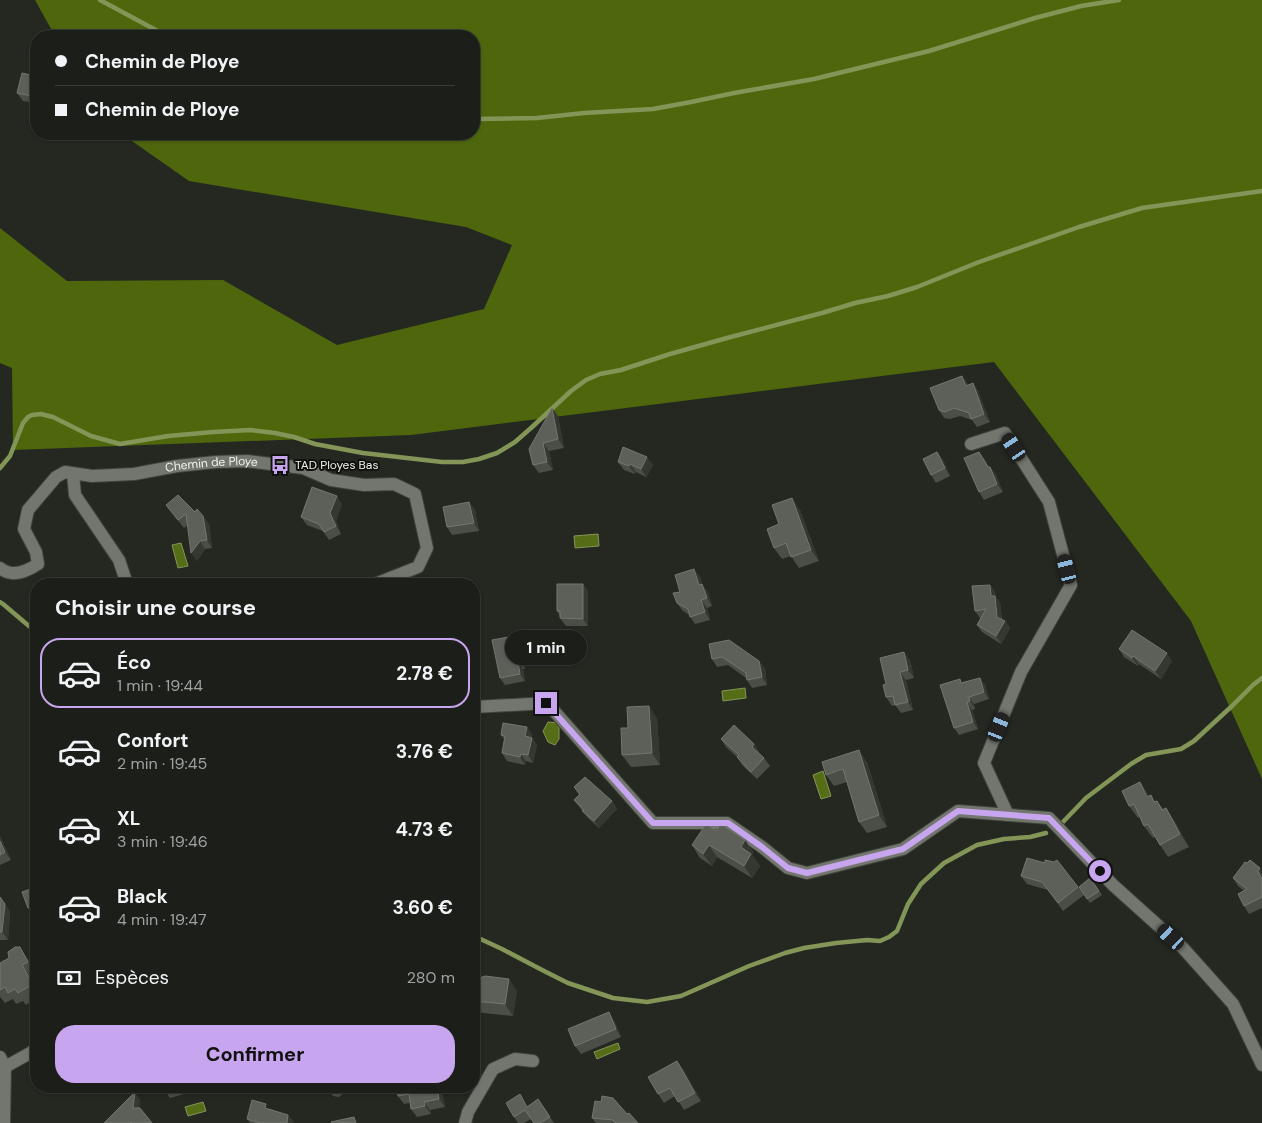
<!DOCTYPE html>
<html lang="fr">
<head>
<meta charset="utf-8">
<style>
  :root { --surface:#1c1e19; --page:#252722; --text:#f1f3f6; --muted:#a0a2a2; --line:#3a3c38; --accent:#c7a6ef }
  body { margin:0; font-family:"DM Sans",sans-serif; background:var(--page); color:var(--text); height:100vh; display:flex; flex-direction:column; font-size:19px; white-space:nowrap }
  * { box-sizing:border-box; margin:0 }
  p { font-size:16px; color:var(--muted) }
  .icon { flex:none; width:28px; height:28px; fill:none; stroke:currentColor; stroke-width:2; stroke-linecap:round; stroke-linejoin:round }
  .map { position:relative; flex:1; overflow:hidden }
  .details { position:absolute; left:30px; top:578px; width:450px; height:515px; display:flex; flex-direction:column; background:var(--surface); border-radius:20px; box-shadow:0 1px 4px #0004,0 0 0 1px var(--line) }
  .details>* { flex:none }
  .hud { position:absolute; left:30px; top:30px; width:450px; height:110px; border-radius:20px; box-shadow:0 1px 4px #0004,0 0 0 1px var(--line); display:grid; align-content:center; height:110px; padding:0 25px; background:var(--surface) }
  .end { position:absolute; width:22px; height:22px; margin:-11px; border:6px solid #c7a6ef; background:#111; box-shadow:0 0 0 2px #111 }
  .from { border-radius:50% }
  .bubble { position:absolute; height:35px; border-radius:18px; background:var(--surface); box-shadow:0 1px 4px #0004,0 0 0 1px var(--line); font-size:16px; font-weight:700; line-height:35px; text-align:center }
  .car { position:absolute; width:15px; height:30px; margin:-15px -8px; border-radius:6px; box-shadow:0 0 4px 1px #0007; background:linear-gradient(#222 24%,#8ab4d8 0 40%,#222 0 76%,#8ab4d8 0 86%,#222 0) }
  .hud b { display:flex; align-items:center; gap:18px; height:48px; font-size:19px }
  .hud b+b { border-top:1px solid var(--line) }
  .hud i { width:12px; height:12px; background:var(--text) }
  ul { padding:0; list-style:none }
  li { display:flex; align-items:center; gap:15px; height:70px; margin:0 10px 8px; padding:0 15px; border:2px solid transparent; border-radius:20px }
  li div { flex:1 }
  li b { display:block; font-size:19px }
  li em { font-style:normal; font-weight:700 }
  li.current { border-color:var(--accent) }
  li>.icon { width:45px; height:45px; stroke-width:1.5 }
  h2 { padding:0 25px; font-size:22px; line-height:60px }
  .pay { display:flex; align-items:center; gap:12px; height:55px; padding:0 25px; font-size:19px }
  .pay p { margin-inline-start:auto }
  .cta { display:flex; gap:10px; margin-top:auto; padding:10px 25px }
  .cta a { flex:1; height:58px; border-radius:20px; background:var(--accent); color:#111; font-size:20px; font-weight:700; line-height:58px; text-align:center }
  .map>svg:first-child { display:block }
  .forest { fill:#4e670d }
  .water { fill:#556d17; stroke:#839557 }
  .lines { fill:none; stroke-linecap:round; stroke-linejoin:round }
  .stream { stroke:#839557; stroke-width:4.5 }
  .minor-casing { stroke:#40423c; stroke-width:14 }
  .minor { stroke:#73766e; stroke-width:12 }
  .wall { fill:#4b4e46 }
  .shaded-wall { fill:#353830 }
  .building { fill:#5d6058; stroke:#74766f }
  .route { stroke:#c7a6ef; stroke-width:6 }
  .labels { text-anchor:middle; stroke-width:4; stroke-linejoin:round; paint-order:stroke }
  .poi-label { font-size:12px; fill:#eff1ec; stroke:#0f100d; text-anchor:start }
  .street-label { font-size:12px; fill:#eff1ec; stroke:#0f100d }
</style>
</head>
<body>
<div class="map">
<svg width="1262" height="1123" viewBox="0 0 1262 1123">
  <rect width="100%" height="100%" fill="#252821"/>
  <path class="forest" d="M35,0h1227v779l-71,-158 -197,-259 -583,73 -398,15 -1,-82 -12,-5v-135l67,53 156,-1 114,65 147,-36 28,-64 -46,-18 -277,-46 -67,-47h352v-98h-419z"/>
  <path class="water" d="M598,534l1,12 -24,2 -1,-12z
    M181,543l7,23 -10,2 -6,-23z
    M745,688l1,10 -23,3 -1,-10z
    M548,722l11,1v16l-4,6 -7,-3 -5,-11z
    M823,771l8,25 -10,3 -8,-24z
    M618,1043l2,6 -23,10 -3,-7z
    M203,1102l3,9 -18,5 -3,-9z"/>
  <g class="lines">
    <path class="stream" d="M100,0l67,36
      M474,119l63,-1 47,-5 69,-4 38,-7 43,-9 80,-14 115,-28 106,-33 46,-12 38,-6
      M0,468l10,-12 13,-33 5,-6 4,-2 9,-1 12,3 38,19 29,8 48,-8 45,-4 37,-2 25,3 19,4 21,7 48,9 79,9h21l16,-3 18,-6 18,-11 16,-14 40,-37 15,-11 14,-6 21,-4 49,-16 57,-16 95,-25 33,-10 33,-7 29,-9 62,-25 100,-35 63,-19 120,-17
      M0,602l3,2 33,28
      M1062,823l24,-25 45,-34 15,-9 35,-6 13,-8 38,-35 21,-21 9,-7
      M474,936l28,13 44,23 22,11 45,15 34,4 34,-6 68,-30 36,-13 19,-5 32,-5 31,-3 13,1 9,-4 8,-6 11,-27 13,-20 23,-21 33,-18 27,-6 26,-2 16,-4"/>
    <g class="minor-casing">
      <g id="minor">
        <path d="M971,444l34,-11 44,69 22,83 -50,87 -37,91 24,52"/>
        <path d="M73,474l2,21 44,65 8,24"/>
        <path id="s1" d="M0,568c12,10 26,4 38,-4l-2,-12 -12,-23 4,-19 28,-33 9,-5 27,4 42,-2 43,-8 38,-4 32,-1 56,7 28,12 33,5 30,-1 21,10 12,54 -9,19 -43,17"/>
        <path d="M474,707l73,-4 106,120h74l35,24 26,21 19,5 96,-24 55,-38 91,7 64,67 70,63 50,56 29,61"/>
        <path d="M0,1057l5,10 -1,56"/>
        <path d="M5,1067l27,-15 4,-5"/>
        <path d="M465,1123l3,-11 25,-43 22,-10 18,2"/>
      </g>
    </g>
    <use href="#minor" class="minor"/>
  </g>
  <path class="wall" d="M36,76v27l-13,-2 -6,-8z
    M973,383l5,8 12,31 -13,5 -5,-7 -12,-4 -10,3 -6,-1 -5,-8 29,-26v1z
    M558,416l6,32 -15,3 4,19 -14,3 -6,-8 -4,-16z
    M937,452l6,8 7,16 -14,7 -5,-8z
    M979,452l10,15h1l6,8 7,17 -19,8 -5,-8z
    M618,462l35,3 -7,12 -10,-5 -1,2 -11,-4z
    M469,502l6,8 4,21 -27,4 -5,-8z
    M342,504l-6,17 5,13 -12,6 -6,-9 -16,-6 -6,-8z
    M166,505l29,7 8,4 6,8 3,24 -7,1 -8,12 -9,-36 -4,3 -12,-15z
    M800,510l19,51 -20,7 -8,-12 -9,3 -8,-11 5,-24z
    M700,577l2,8 6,7 4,14 -5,2 3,12 -15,4 -6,-9 -7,-5 -5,-7 3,-11z
    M583,584l5,8v34h-22l-6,-8v-2l-3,-5z
    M990,585l5,7 1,5 4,6 2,16 3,2 5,7 -9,16 -19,-12 -5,-7 4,-7h-1l-5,-7z
    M520,643l5,26h-2l2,12 -20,4 -5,-7z
    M709,644l50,17 6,8 2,16 -15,3 -5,-8 -1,-2 -18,-13 -11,2 -5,-8z
    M1119,649l53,12 -11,18 -22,-15 -1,2 -14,-9z
    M910,660l4,18 -8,2 7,30 -12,3 -6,-8 -3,1 -6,-9v-13z
    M980,678l5,7 4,14 -15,5 1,5 -3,1 6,19 -19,6 -5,-7 8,-45z
    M657,718l3,47 -29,2 -9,-12 6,-27z
    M527,727l5,8v3l5,7 -4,18 -7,-2 -1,4 -18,-4 -5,-8 2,-14 -3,-4z
    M721,739l33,5 5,8 -1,1 6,5 6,8 -13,13 -15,-14 -5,-8 -11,-10z
    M867,762l20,65 -20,6 -8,-11 -12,-40 -13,4 -8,-11z
    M474,769l6,9 -6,6z
    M574,787l38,14 5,8 -18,19 -11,-10 -14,-18 5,-5z
    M1151,795l4,7 2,-1 6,8 11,11 15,27 -21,10 -8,-12 -5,-8 -2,1 -9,-12 -4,-9 -2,1 -9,-12z
    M716,831l29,9 8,12 -1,3 8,11 -8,12 -35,-21 -5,9 -12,-8 -8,-13z
    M0,836l11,24 -11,5z
    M1247,863l15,8v37l-13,6 -5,-8v-15l-6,-5 -5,-8z
    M1021,876l57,11 6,8 -21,16 -15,-21 -21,-6z
    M1090,878l12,17 -12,8 -11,-16z
    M36,887v28l-3,1 -5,-8z
    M0,897l10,15 -2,28h-8z
    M28,959l8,14 -6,3 6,12v10l-10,7 -3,-4 -7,3 -3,-5 -8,4 -5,-6v-34z
    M474,980l43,11 -4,25 -39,-4z
    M614,1020l7,17 -40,17 -6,-8z
    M683,1069l18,32 -17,9 -9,-14 -11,7 -6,-9z
    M162,1086h35l1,4 -28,8z
    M326,1086h27l-14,11 -6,-1z
    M396,1086l46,6 3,15 -15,3 1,4 -14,3 -6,-8 -1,-6 -6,1 -6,-8z
    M538,1099l16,24h-20l-3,-4 -7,4h-6l-4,-6z
    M601,1102l26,12 11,9h-42l-4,-5z
    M269,1109l19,6 6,8h-44l-3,-4z"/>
  <path class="shaded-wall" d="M962,376l6,8 4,10 -6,-8z
    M973,383l5,8 12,31 -6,-8z
    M552,408l6,8 6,32 -6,-9z
    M543,443l6,8 4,19 -6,-8z
    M937,452l6,8 7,16 -5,-8z
    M979,452l6,7 8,16 -5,-8z
    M647,457l6,8 -7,12 -5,-8z
    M630,464l6,8 -1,2 -6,-8z
    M990,467l6,8 7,17 -6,-8z
    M337,496l5,8 -6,17 5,13 -5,-8 -6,-13z
    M792,498l8,12 19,51 -8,-11z
    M469,502l6,8 4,21 -5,-8z
    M203,516l6,8 3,24 -5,-8z
    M200,541l5,8 -8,12 -6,-8z
    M694,569l6,8 5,16 -6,-8z
    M583,584l5,8v34l-5,-7z
    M702,584l6,8 4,14 -5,-8z
    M990,585l5,7 1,5 4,6 2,21 -5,-7 -6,-21z
    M701,600l6,8 3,12 -5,-8z
    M1005,621l5,7 -9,16 -5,-8z
    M514,636l6,7 5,26 -6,-8z
    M904,652l6,8 4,18 -6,-8z
    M1167,653l5,8 -11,18 -6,-8z
    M1133,656l6,8 -1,2 -6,-8z
    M759,661l6,8 2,16 -5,-8z
    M518,662l5,7 2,12 -5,-7z
    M900,672l6,8 7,30 -5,-8z
    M980,678l5,7 4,14 -5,-7z
    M969,697l5,7 1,5 -5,-8z
    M967,702l5,8 6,19 -5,-7z
    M649,706l8,12 3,47 -8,-12z
    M527,727l5,8 -1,6 1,-3 5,7 -4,18 -5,-8 -3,-19z
    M754,744l5,8 -2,2 -5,-7z
    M859,750l8,12 20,65 -8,-12z
    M521,754l5,7 -1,4 -5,-8z
    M1140,782l8,12 8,15 -9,-12z
    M612,801l5,8 -18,19 -5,-7z
    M1166,808l8,12 15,27 -9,-13z
    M0,836l11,24 -6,-8 -5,-11z
    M745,840l8,12 -1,3 8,11 -8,12 -8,-12 -3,-19z
    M709,845l8,12 -5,9 -9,-12z
    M1260,868l2,3v8l-4,-8z
    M5,904l5,8 -2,28 -6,-8z
    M20,947l8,12 8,14 -8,-11z
    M22,965l8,11 6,12v1z
    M509,979l8,12 -4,25 -8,-12z
    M609,1012l5,8 7,17 -5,-8z
    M677,1061l6,8 18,32 -6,-8z
    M434,1086h4l4,6 3,15 -6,-8z
    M135,1092l5,8 -1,15 -6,-7z
    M424,1102l6,8 1,4 -6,-8z
    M288,1115l6,7v1h-7z"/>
  <path class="building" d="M22,73l14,3v21l-19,-4z
    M962,376l4,10 7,-3 11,31 -13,5 -2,-6 -15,-5 -9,4 -6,-2 -9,-22z
    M552,408l6,31 -15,4 4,19 -14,3 -4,-16z
    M623,447l24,10 -6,12 -11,-5 -1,2 -11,-4z
    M937,452l8,16 -14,7 -8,-16z
    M979,452l9,15h2l7,17 -18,8 -15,-34z
    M312,487l25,9 -7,17 6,13 -12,6 -5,-8 -18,-7z
    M178,495l17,17 2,-3 6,7 4,24 -7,1 -9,12 -5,-39 -8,6 -12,-15z
    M792,498l19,52 -20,7 -5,-14 -12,5 -7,-19 12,-5 -7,-19z
    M469,502l5,21 -27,4 -4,-20z
    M694,569l5,16 3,-1 5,14 -6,2 4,12 -15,5 -2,-8 -11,-6 -4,-10 7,-1 -5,-17z
    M557,584h26v35l-23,-1v-7h-3z
    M990,585l1,11h4l2,21 8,4 -9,15 -19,-11 9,-16 -11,2 -3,-25z
    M1132,630l35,23 -12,18 -22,-15 -1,2 -13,-9z
    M514,636l5,25 -1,1 2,12 -20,4 -8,-38z
    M729,640l30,21 3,16 -15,3 -1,-7 -24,-16 -10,2 -3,-15z
    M904,652l4,18 -8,2 8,30 -13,3 -2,-9 -7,1 -3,-12 3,-1 -6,-26z
    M980,678l4,14 -15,5 1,4 -3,1 6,20 -19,6 -14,-43 20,-6 1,4z
    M649,706l3,47 -30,2 -1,-27h7l-1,-21z
    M503,723l24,4 -2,9 7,2 -4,17 -7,-1 -1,3 -18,-4 3,-17 -4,-1z
    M734,725l20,19 -2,3 12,11 -13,14 -14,-15 2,-2 -18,-16z
    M859,750l20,65 -20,7 -16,-53 -17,6 -4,-13z
    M585,777l27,24 -18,20 -12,-10 2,-1 -10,-10 6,-6 -6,-7z
    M1140,782l7,15 4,-2 3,7 3,-1 5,9 4,-2 14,26 -20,11 -12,-21 -4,2 -10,-22 -5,2 -7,-15z
    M706,824l10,7 5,-7 24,16 -4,7 10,7 -7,12 -35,-21 -6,9 -11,-9z
    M0,841l5,11 -5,3z
    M1027,858l18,5v-3l9,2 3,-2 21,27 -20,16 -16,-21 -21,-6z
    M1250,860l10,8 -2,3 4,8v18l-18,9 -6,-12 9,-5 -14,-11 12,-16 2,1z
    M1090,878l9,13 -12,8 -8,-12z
    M36,887v19l-8,2 -6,-16z
    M0,897l5,7 -3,28h-2z
    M15,947h5l8,15 -6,3 11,19 -15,9 -3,-4 -7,4 -3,-6 -5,3v-27l9,-5 -1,-6z
    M485,976l24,3 -4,25 -31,-3v-21z
    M609,1012l7,17 -41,17 -7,-17z
    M677,1061l18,32 -17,9 -8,-14 -12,6 -10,-17z
    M396,1086h41l2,13 -15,3 1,4 -14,3 -2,-15 -11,2z
    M135,1092l-2,16h7l12,15h-20l-1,-1 -1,1h-26z
    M520,1094l7,13 11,-8 12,18 -10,6h-6l-9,-13 -11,7 -8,-14z
    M602,1096l11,2 14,16 2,-1 9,10h-22l-3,-3 -21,-2 3,-17 6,1z
    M252,1100l14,4 -1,4 23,7 -1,8h-27l-13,-4z
    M354,1117l2,6 -25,-1z"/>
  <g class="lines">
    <path class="route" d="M546,703l107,120h75l34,24 26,21 19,5 96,-24 55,-38 91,7 51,53"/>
  </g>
  <defs>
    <g id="bus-bare" transform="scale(1.5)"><path d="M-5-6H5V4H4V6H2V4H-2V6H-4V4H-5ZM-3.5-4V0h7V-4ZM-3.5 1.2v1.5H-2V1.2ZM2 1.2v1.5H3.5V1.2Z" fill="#c7a6ef" stroke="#0f100d" stroke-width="2.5" paint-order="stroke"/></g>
  </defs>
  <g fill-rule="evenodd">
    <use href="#bus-bare" x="280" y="465"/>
  </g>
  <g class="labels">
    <g class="poi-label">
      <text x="295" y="469">TAD Ployes Bas</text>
    </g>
    <g class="street-label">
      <text dy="4" stroke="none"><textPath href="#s1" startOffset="300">Chemin de Ploye</textPath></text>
    </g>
  </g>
</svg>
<i class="end from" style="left:1100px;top:871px"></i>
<i class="end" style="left:546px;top:703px"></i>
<div class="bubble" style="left:505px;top:630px;width:82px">1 min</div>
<i class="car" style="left:1014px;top:447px;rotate:327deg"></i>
<i class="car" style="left:1067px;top:569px;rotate:346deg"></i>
<i class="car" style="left:999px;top:727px;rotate:22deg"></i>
<i class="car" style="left:1171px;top:937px;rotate:312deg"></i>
<div class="hud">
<b><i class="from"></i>Chemin de Ploye</b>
<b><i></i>Chemin de Ploye</b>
</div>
<section class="details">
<h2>Choisir une course</h2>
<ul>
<li class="current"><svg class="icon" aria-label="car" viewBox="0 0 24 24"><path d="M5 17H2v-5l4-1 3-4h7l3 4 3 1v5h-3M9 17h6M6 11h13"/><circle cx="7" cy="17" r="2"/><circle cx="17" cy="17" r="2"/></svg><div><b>Éco</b><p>1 min · 19:44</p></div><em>2.78 €</em></li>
<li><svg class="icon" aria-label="car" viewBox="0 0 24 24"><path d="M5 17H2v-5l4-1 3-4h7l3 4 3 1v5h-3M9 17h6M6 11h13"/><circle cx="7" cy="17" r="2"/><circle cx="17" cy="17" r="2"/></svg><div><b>Confort</b><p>2 min · 19:45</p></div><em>3.76 €</em></li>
<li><svg class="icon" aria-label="car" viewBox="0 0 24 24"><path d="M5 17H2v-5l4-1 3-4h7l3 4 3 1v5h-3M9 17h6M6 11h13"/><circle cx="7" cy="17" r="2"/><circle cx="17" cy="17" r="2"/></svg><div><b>XL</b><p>3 min · 19:46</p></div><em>4.73 €</em></li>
<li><svg class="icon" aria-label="car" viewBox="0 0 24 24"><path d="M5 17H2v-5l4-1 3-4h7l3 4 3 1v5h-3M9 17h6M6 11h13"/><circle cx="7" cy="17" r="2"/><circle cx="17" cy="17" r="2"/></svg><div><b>Black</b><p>4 min · 19:47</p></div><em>3.60 €</em></li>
</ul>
<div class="pay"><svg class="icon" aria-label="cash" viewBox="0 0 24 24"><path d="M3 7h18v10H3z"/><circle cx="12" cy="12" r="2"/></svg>Espèces<p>280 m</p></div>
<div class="cta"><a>Confirmer</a></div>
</section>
</div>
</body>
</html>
